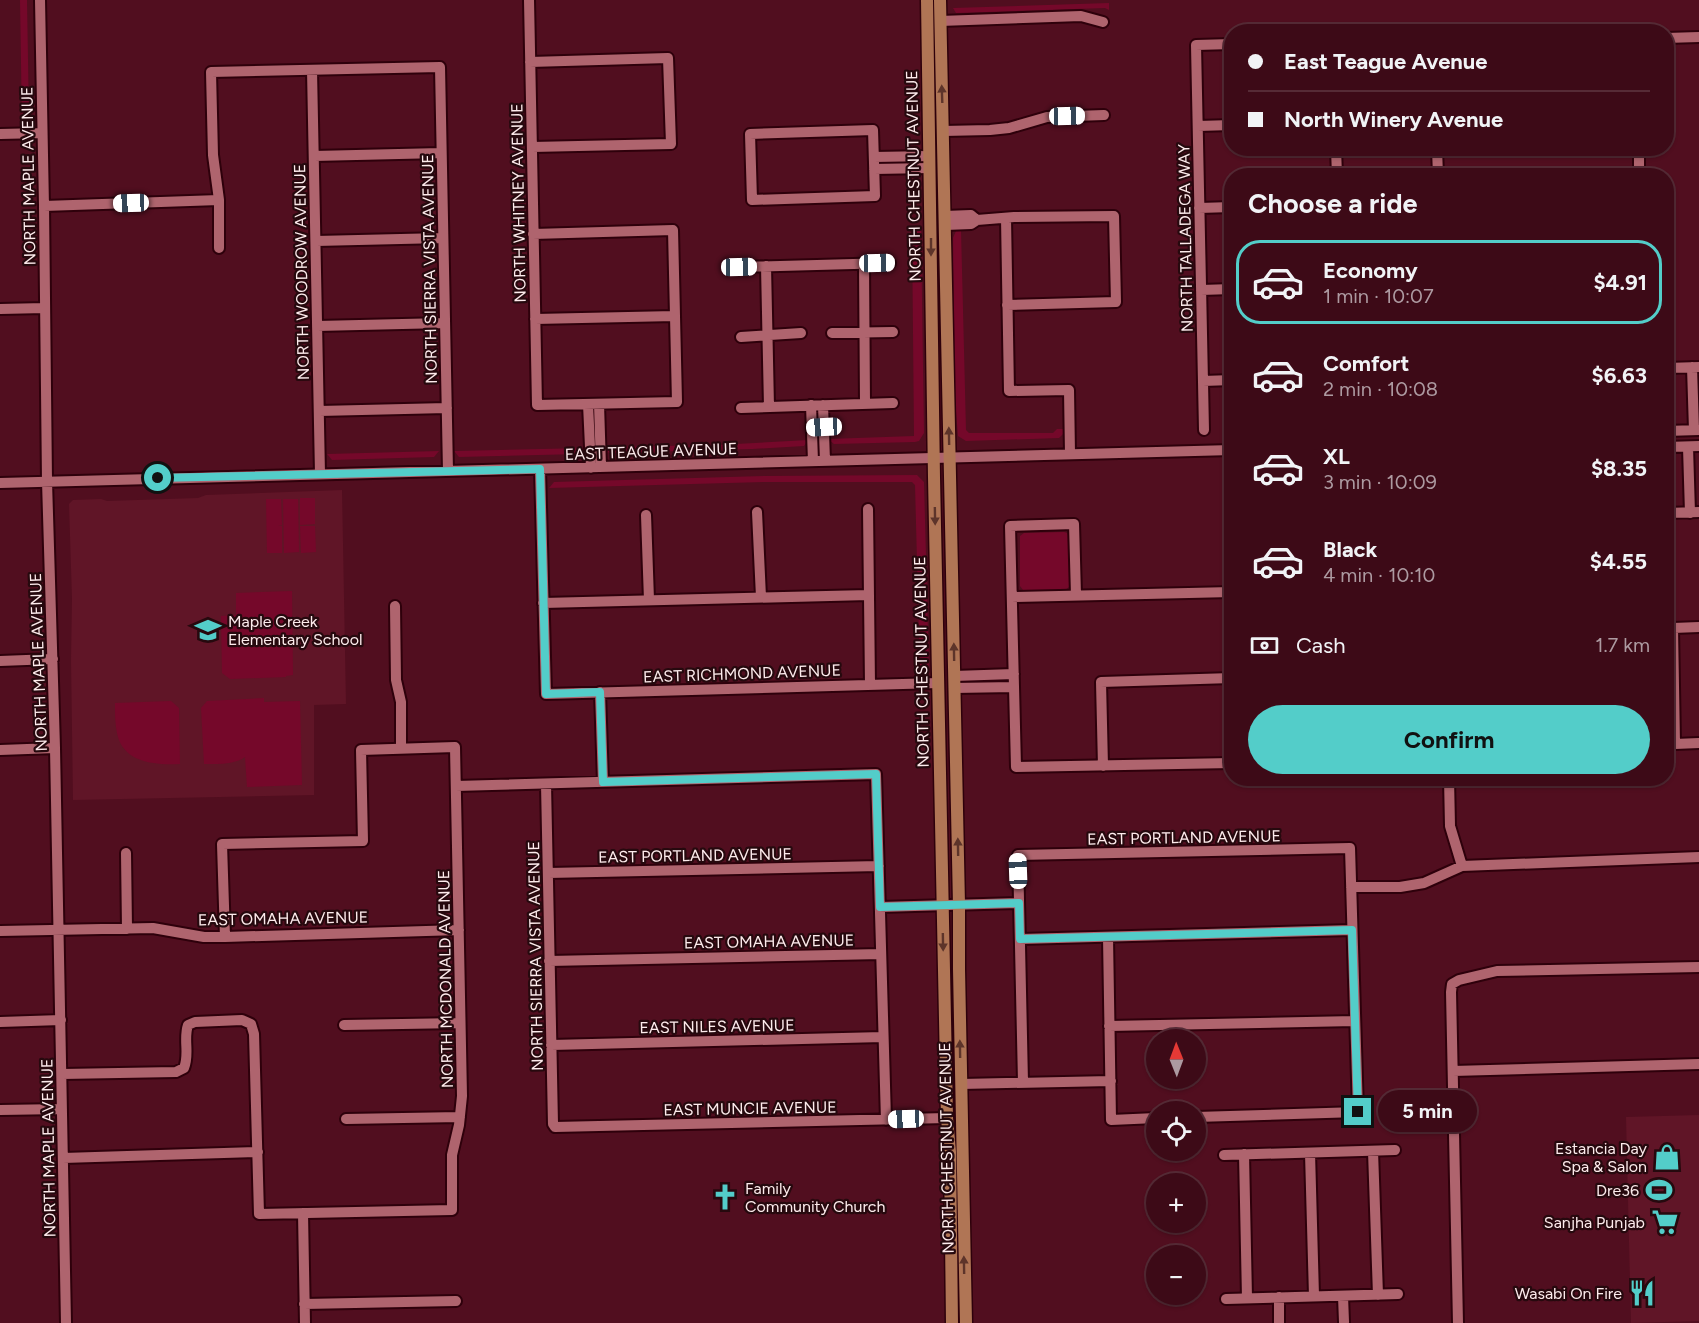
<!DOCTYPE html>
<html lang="en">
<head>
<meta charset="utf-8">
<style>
  :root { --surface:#3d0a17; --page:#441320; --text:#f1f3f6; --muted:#ad9aa1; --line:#562b36; --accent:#53cdc9 }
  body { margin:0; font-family:Figtree,sans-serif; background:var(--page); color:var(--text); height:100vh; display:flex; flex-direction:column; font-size:22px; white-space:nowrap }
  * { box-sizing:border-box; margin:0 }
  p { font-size:20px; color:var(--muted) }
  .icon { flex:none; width:33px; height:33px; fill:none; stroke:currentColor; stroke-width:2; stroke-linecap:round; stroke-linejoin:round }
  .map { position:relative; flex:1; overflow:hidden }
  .details { position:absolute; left:1224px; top:168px; width:450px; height:618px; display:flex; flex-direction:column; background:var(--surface); border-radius:24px; box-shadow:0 2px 4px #0004,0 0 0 2px var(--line) }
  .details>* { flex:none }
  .banner { position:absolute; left:1224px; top:24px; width:450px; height:132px; border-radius:24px; box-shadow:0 2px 4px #0004,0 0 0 2px var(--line); display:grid; align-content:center; height:132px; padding:0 24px; background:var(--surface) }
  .needle { width:39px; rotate:359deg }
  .tools { position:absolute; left:1146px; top:1029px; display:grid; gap:12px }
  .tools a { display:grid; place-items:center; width:60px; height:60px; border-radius:50%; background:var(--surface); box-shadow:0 2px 4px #0004,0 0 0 2px var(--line); font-size:30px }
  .end { position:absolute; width:27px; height:27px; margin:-14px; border:8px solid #53cdc9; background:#111; box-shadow:0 0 0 3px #111 }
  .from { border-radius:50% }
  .bubble { position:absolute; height:42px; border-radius:21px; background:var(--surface); box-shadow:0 2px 4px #0004,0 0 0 2px var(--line); font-size:20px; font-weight:700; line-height:42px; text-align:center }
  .car { position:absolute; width:18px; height:36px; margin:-18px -9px; border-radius:8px; box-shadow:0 0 4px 2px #0007; background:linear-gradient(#fff 24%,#345 0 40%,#fff 0 76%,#345 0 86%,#fff 0) }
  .banner b { display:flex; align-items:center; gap:21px; height:57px; font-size:22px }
  .banner b+b { border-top:2px solid var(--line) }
  .banner i { width:15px; height:15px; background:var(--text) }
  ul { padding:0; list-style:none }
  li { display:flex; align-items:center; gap:18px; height:84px; margin:0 12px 9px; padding:0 12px; border:3px solid transparent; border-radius:24px }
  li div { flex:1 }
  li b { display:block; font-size:22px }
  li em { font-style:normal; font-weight:700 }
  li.selected { border-color:var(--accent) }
  li>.icon { width:54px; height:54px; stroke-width:1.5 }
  h2 { padding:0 24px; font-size:27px; line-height:72px }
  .pay { display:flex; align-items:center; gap:15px; height:66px; padding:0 24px; font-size:22px }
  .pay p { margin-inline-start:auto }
  .button { display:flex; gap:12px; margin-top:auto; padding:12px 24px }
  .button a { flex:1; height:69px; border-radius:36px; background:var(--accent); color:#111; font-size:24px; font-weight:700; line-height:69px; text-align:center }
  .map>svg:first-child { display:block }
  .built { fill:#601527 }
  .green { fill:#75082a }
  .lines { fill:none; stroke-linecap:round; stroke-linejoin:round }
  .minor-casing { stroke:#2e000b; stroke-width:14 }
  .major-casing { stroke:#2e000b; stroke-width:15 }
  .minor { stroke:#af646e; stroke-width:10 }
  .major { stroke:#b07555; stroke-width:12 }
  .oneway { fill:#5d342a }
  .route { stroke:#53cdc9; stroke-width:8 }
  .labels { text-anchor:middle; stroke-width:4.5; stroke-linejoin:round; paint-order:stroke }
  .street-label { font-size:16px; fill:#fdebec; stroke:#26090e }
  .poi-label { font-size:16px; fill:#fdebec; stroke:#26090e; text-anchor:end }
</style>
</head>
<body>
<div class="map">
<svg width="1699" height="1323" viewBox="0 0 1699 1323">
  <rect width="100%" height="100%" fill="#510e1f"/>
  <path class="built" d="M342,490l4,214 -32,1v90l-241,5 -2,-140 1,-61 -3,-95 4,-4 28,-1 6,2 91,-3 8,-3z
    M1699,1115v206l-68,2 -5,-206z"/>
  <path class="green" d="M20,0h7l2,118 -3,7 -4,2z
    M1109,3v7l-4,-2 -149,5 -3,-5z
    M912,229h9l3,204 -5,8 -4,1 -81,2 -6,-5 86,-3z
    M961,229l5,201 3,3h84l4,-4h6v5l-4,4 -93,3 -8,-5 -3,-36 -2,-162 3,-7z
    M808,440l-4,6 -52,3 -143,4 -4,-6 112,-2z
    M586,448l-6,6 -121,3 -5,-6z
    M439,451l-5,6 -102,3 -5,-6z
    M917,475l7,7 5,188 -9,6 -5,-191 -3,-3h-148l-215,6 5,-6 210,-6z
    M300,498h15v26l-15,1z
    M266,499h15l1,26 -4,1h4v27h-15z
    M283,499h15l1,53 -15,1z
    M300,526h15l1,26 -15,1z
    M1064,532l3,1 2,4v50l-4,3h-42l-3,-4v-50l4,-3z
    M292,591l1,84 -7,1v1l-56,2 -8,-6 -1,-57 15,-1v-22z
    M264,698v4l36,-1 2,84 -55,2 -2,-30c-11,8 -28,7 -41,7l-3,-56 6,-7z
    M171,701l8,7 1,56c-22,1 -54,0 -62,-27 -3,-11 -3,-23 -3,-34z"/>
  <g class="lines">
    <g class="minor-casing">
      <path id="minor" d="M40,0l4,206 3,275 8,267 11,575
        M529,0l8,405 140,-3 -4,-172 -140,4
        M940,21l141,-5 22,6
        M1666,38l33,-1
        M530,62l138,-4 3,86 -139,3
        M312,70l8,404
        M1198,126l34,-1
        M873,130l2,66 -123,4 -2,-66z
        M943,131l47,-1 19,-2 38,-11 57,-2
        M0,134l42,-1
        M1336,148l1,28
        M1437,148l1,28
        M1639,148v28
        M314,156l127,-3
        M874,157l56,-1
        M874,169l56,-1
        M44,206l175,-6
        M1199,208l33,-1
        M945,216l26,-1 6,5
        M1006,218l3,173 60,-1 1,64
        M945,225l26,-1 6,-4 37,-3 100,-1 2,86 -109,3
        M316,241l127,-3
        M219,248v-48l-6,-45 -2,-83 229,-5 8,404
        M864,264l1,140
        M766,266l3,141
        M739,267l151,-4
        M1201,290l31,-1
        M0,309l45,-1
        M535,319l140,-3
        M317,326l128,-3
        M832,333l61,-1
        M741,337l60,-4
        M1692,367l2,63
        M1666,368l33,-1
        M1203,381l29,-1
        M588,404l3,64
        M599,404l2,63
        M811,405l2,56
        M823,405l2,56
        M741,408l152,-5
        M319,411l128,-3
        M1204,430l-8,-385 36,-1
        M1666,431l33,-1
        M1666,447l33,-1
        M1688,447l2,66
        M540,469l6,225 392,-11
        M0,483l1232,-33
        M868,509l2,176
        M757,512l4,85
        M1666,513l33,-1
        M646,515l3,85
        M1076,595l-2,-71 -64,2 6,241 216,-4
        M1012,597l220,-5
        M543,603l326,-8
        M395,606l1,74 5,22v47
        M1699,627l-26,1 2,116 24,-1
        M0,661l53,-2
        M954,676l60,-2
        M954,688l60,-1
        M600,692l3,90
        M0,750l55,-2
        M1103,766l-2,-84 131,-4
        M1449,778l1,48 12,40
        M546,784l7,340 2,3 392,-9
        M456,786l420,-12 10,346
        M126,853l1,76
        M548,873l331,-7
        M1351,887h49l24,-4 38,-17 237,-9
        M880,907l139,-4
        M0,931l153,-3 51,9h21l234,-7
        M1108,937l3,183 45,-2
        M1020,939l332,-9
        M549,961l332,-7
        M0,1022l61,-2
        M344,1025l116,-2
        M1109,1026l246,-5
        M551,1045l332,-8
        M1453,1071l246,-7
        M62,1074l114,-2 8,-4c6,-14 -1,-29 4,-43l7,-3 47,-2 9,4 3,10 5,180 193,-4v-55l7,-30 3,-29 -7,-349 -94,3 2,91 -141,3 3,93
        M1023,1082l-5,-227 332,-7 8,264 -162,5
        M961,1084l150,-3
        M0,1110l62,-1
        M346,1119l114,-2
        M1373,1151l5,144
        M1310,1153l4,143
        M1244,1154l3,144
        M1224,1155l171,-5
        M63,1158l195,-6
        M303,1213l2,110
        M1343,1296l1,26
        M1279,1297v26
        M1226,1299l172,-5
        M304,1304l152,-3
        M1458,1323l-7,-331 1,-8 7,-4 38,-9 202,-4"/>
    </g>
    <g class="major-casing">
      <path id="major" d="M927,0l7,477 13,641 3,34 2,171
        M940,0l19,905v64l7,354"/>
    </g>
    <use href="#minor" class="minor"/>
    <use href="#major" class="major"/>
  </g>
  <defs><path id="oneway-solid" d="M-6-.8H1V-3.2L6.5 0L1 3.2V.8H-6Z" transform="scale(1.5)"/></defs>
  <g class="oneway">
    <use href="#oneway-solid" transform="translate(942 94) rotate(-92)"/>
    <use href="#oneway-solid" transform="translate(931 247) rotate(90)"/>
    <use href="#oneway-solid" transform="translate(949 436) rotate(-91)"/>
    <use href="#oneway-solid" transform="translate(935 516) rotate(89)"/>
    <use href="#oneway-solid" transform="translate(954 652) rotate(-91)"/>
    <use href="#oneway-solid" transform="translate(958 847) rotate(-91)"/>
    <use href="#oneway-solid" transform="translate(943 942) rotate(89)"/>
    <use href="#oneway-solid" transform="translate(960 1049) rotate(-91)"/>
    <use href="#oneway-solid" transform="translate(964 1265) rotate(-91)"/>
  </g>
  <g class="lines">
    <path class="route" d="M158,478l382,-9 6,225 54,-2 3,90 273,-8 4,133 139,-4 1,36 332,-9 6,182"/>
  </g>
  <defs>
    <g id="school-bare" transform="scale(2.07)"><path d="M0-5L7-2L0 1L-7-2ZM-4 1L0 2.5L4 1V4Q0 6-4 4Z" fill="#53cdc9" stroke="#26090e" stroke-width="2.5" paint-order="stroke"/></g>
    <g id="shop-bare" transform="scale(2.07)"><path d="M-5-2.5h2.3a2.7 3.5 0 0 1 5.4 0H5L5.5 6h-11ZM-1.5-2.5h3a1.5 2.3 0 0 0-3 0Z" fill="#53cdc9" stroke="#26090e" stroke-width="2.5" paint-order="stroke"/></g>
    <g id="stadium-bare" transform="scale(2.07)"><path d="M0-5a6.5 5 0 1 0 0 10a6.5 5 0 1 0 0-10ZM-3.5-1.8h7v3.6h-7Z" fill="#53cdc9" stroke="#26090e" stroke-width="2.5" paint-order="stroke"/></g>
    <g id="church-bare" transform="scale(2.07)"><path d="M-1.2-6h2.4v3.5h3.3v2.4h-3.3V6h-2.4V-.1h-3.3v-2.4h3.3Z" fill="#53cdc9" stroke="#26090e" stroke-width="2.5" paint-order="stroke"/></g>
    <g id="supermarket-bare" transform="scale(2.07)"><path d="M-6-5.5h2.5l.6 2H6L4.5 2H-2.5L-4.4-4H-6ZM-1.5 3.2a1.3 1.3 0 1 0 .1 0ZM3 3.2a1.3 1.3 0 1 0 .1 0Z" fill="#53cdc9" stroke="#26090e" stroke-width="2.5" paint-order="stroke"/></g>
    <g id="restaurant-bare" transform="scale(2.07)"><path d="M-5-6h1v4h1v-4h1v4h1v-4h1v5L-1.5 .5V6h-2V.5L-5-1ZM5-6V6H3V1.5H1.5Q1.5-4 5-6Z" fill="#53cdc9" stroke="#26090e" stroke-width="2.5" paint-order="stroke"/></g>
  </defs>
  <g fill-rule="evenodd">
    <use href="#school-bare" x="208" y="630"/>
    <use href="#shop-bare" x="1667" y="1157"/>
    <use href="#stadium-bare" x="1659" y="1190"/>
    <use href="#church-bare" x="725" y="1197"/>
    <use href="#supermarket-bare" x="1665" y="1222"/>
    <use href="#restaurant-bare" x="1642" y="1293"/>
  </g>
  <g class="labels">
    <g class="street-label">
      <text transform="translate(28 176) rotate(-91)" y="6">NORTH MAPLE AVENUE</text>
      <text transform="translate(913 176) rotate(-91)" y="6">NORTH CHESTNUT AVENUE</text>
      <text transform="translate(518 203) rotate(-91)" y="6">NORTH WHITNEY AVENUE</text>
      <text transform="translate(1185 238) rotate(-91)" y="6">NORTH TALLADEGA WAY</text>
      <text transform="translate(429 269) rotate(-91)" y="6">NORTH SIERRA VISTA AVENUE</text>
      <text transform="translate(301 272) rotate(-91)" y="6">NORTH WOODROW AVENUE</text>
      <text transform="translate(651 451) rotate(-2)" y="6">EAST TEAGUE AVENUE</text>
      <text transform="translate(38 662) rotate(-92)" y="6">NORTH MAPLE AVENUE</text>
      <text transform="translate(921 662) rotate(-91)" y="6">NORTH CHESTNUT AVENUE</text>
      <text transform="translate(742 673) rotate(-2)" y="6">EAST RICHMOND AVENUE</text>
      <text transform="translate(1184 837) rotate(-1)" y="6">EAST PORTLAND AVENUE</text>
      <text transform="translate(695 855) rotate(-1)" y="6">EAST PORTLAND AVENUE</text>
      <text transform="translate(283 918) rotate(-1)" y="6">EAST OMAHA AVENUE</text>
      <text transform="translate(769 941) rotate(-1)" y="6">EAST OMAHA AVENUE</text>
      <text transform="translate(535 956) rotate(-91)" y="6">NORTH SIERRA VISTA AVENUE</text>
      <text transform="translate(445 979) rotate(-91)" y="6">NORTH MCDONALD AVENUE</text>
      <text transform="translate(717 1026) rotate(-1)" y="6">EAST NILES AVENUE</text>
      <text transform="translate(750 1108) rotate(-1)" y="6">EAST MUNCIE AVENUE</text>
      <text transform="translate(48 1148) rotate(-91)" y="6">NORTH MAPLE AVENUE</text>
      <text transform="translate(946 1148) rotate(-91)" y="6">NORTH CHESTNUT AVENUE</text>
    </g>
    <g class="poi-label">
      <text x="228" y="627" text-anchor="start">Maple Creek<tspan x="228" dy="18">Elementary School</tspan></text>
      <text x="1647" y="1154">Estancia Day<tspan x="1647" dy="18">Spa &amp; Salon</tspan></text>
      <text x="745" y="1194" text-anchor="start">Family<tspan x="745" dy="18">Community Church</tspan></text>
      <text x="1639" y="1196">Dre36</text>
      <text x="1645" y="1228">Sanjha Punjab</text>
      <text x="1622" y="1299">Wasabi On Fire</text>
    </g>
  </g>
</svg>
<div class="tools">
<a><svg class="needle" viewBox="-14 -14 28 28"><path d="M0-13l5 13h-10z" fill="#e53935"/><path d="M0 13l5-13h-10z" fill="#ad9aa1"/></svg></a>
<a><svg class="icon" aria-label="locate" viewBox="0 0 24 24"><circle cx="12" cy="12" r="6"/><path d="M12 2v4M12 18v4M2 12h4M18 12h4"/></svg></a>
<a>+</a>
<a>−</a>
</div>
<i class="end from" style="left:158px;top:478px"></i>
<i class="end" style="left:1358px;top:1112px"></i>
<div class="bubble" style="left:1378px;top:1090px;width:99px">5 min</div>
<i class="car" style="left:1067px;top:116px;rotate:89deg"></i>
<i class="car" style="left:131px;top:203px;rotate:268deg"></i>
<i class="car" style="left:877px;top:263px;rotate:89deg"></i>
<i class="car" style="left:739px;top:267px;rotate:89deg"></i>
<i class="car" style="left:824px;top:427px;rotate:267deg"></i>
<i class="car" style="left:1018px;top:871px;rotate:358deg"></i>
<i class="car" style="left:906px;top:1119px;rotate:268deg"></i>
<div class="banner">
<b><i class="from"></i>East Teague Avenue</b>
<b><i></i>North Winery Avenue</b>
</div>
<section class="details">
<h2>Choose a ride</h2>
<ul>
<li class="selected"><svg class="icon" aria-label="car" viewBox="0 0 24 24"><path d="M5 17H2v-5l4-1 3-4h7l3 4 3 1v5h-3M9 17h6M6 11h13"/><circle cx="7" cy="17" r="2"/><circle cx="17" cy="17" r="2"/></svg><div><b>Economy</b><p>1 min · 10:07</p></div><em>$4.91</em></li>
<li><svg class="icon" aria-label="car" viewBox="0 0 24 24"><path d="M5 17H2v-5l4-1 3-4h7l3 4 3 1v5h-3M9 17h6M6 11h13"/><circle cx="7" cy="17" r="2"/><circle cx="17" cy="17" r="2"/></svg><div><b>Comfort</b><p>2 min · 10:08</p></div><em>$6.63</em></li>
<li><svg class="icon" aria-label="car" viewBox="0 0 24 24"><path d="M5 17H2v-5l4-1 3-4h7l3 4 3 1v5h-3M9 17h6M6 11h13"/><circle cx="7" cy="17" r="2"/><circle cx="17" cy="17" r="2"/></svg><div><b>XL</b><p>3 min · 10:09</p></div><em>$8.35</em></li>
<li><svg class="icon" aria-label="car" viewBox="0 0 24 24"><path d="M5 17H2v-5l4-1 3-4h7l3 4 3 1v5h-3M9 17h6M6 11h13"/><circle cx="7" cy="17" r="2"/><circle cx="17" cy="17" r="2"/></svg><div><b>Black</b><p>4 min · 10:10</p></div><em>$4.55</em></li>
</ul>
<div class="pay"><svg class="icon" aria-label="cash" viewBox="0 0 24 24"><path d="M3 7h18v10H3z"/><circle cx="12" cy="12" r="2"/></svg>Cash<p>1.7 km</p></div>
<div class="button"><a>Confirm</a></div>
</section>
</div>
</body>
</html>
